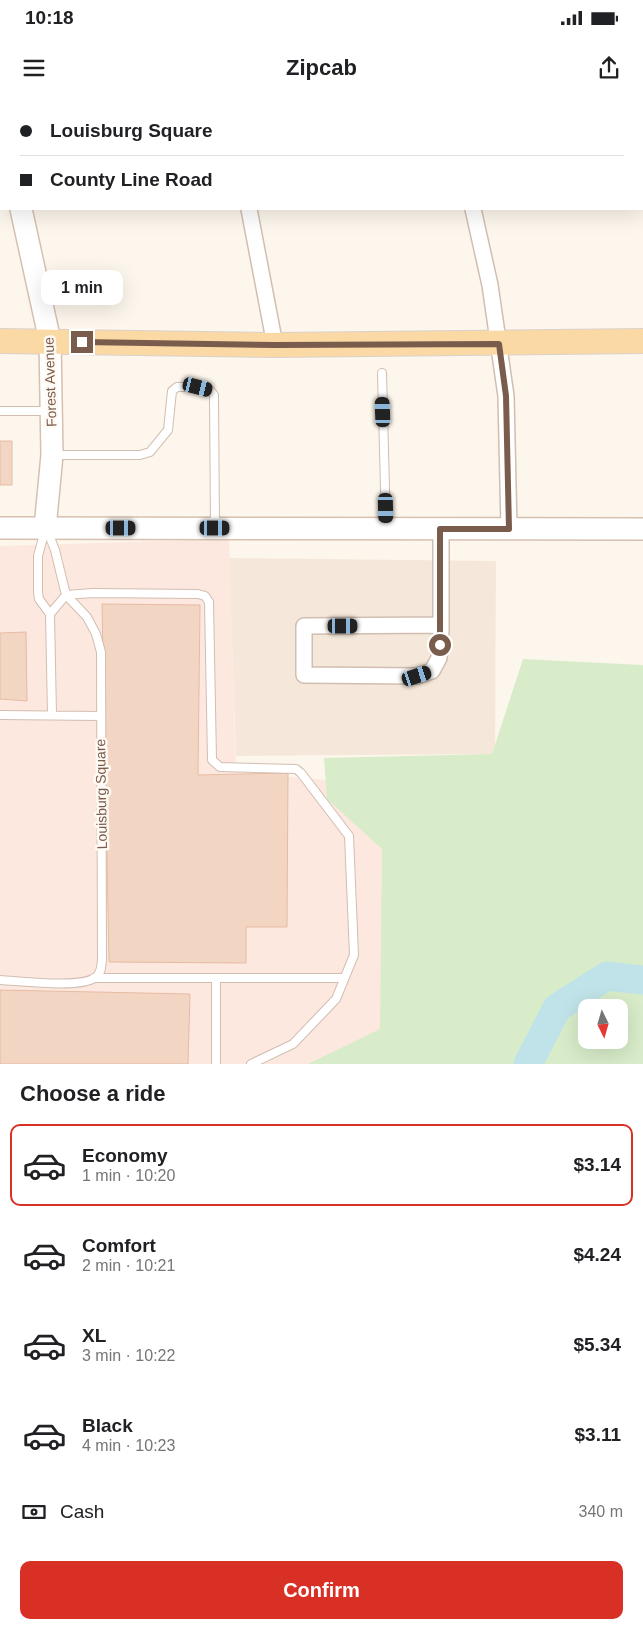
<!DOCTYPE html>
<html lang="en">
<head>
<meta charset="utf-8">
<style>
  :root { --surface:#fff; --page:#f2f2f2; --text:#202124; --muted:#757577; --line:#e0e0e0; --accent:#d93025 }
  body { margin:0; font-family:Arial,sans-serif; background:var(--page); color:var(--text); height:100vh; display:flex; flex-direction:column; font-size:19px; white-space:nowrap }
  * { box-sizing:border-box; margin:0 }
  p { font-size:16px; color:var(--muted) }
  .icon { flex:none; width:28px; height:28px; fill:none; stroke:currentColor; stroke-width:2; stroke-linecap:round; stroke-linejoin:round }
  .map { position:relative; height:964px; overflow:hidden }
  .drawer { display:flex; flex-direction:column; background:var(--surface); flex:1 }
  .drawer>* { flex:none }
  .top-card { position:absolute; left:0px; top:0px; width:644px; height:110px; box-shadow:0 5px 20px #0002; display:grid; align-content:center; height:110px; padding:0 20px; background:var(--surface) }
  .needle { width:32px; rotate:175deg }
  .controls { position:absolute; left:578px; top:899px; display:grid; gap:10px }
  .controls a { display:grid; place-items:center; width:50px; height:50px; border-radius:10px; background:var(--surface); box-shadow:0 5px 20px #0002; font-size:25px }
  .end { position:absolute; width:22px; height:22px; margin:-11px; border:6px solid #7a5c4d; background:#fff; box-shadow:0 0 0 2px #fff }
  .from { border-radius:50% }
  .bubble { position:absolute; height:35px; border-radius:10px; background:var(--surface); box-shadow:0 5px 20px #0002; font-size:16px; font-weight:600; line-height:35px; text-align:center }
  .car { position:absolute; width:15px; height:30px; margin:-15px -8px; border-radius:6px; box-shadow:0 0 4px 1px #0007; background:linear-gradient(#222 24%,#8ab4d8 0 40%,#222 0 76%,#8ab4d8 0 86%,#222 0) }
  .top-card b { display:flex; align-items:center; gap:18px; height:48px; font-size:19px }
  .top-card b+b { border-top:1px solid var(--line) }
  .top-card i { width:12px; height:12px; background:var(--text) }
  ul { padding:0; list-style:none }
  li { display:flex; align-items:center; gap:15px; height:82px; margin:0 10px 8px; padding:0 10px; border:2px solid transparent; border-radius:10px }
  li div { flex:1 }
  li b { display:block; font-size:19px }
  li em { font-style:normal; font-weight:600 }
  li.current { border-color:var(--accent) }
  li>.icon { width:45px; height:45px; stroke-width:1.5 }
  h2 { padding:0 20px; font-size:22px; line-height:60px }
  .pay { display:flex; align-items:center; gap:12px; height:55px; padding:0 20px; font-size:19px }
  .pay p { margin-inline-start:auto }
  .action { display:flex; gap:10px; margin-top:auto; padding:10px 20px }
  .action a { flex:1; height:58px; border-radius:10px; background:var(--accent); color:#fff; font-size:20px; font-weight:600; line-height:58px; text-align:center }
  .status { display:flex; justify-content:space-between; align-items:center; height:35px; padding:0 25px; background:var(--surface); direction:ltr }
  .status svg { height:14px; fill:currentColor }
  header { display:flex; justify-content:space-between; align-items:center; height:65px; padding:0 20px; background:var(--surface); font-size:22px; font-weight:600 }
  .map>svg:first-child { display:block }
  .residential { fill:#f5e8da }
  .commercial { fill:#fde8e0 }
  .green { fill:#d8ecc9; fill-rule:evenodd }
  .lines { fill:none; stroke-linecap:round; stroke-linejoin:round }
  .river { stroke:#bfe3e8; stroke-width:29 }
  .building { fill:#f3d5c3; stroke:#e6bba3 }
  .lane-casing { stroke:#d1beb0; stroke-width:10 }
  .street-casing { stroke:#d1beb0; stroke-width:18 }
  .secondary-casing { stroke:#d6c0b0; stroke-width:24 }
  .primary-casing { stroke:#dad1cd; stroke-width:26 }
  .lane { stroke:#fff; stroke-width:8 }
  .street { stroke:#fff; stroke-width:15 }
  .secondary { stroke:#fff; stroke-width:21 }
  .primary { stroke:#fbd9a5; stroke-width:24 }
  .route { stroke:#7a5c4d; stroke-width:6 }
  .labels { text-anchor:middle; stroke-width:5; stroke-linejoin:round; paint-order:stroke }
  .street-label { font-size:14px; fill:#7a5c4d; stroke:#fffaf3 }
</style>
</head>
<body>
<div class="status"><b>10:18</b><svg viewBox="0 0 49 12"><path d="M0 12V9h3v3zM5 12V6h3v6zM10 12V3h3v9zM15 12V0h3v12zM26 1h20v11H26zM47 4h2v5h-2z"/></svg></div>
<header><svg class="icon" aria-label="menu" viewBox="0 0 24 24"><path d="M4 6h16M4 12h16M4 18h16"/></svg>Zipcab<svg class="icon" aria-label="share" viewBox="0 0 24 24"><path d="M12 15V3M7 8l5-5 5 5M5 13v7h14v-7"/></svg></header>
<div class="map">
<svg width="643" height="964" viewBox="0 0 643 964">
  <rect width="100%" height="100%" fill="#fdf6ec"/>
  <path class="residential" d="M229,458l267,3 -1,193 -259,2z"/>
  <path class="commercial" d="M229,439l7,233 182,16 -11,276h-407v-518z"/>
  <path class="green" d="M523,559l120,6v399h-335l72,-35 2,-180 -55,-50 -3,-41 168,-4zM586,908h33v32h-33z"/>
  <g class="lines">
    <path class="river" d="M528,964l29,-56 50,-32 36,4"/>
  </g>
  <path class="building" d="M0,341h12v44h-12z
    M102,504l98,1 -2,170 90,-2 -1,154h-41v36l-137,-1z
    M26,532l1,69 -27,-2v-66z
    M0,890l190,4 -2,70h-188z"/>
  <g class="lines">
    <g class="lane-casing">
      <path id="lane" d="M382,273l4,155
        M0,311h49
        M54,355h86l10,-3 18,-22 4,-39 5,-4h21l12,3 4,5 1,133
        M45,430l-7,26v36l1,7 11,15 2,101
        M50,514l16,-19 27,-2 105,1 7,2 4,6 3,158 8,7 76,2 5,4 48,63 5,119 -18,44 -43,45 -42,20
        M0,615l100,1
        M94,878h250
        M0,880c21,1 81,9 96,-3 6,-5 5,-11 6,-17l-1,-308 -5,-18 -9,-17 -21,-22 -11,-45 -8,-20
        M216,964v-85"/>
    </g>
    <g class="street-casing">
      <path id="street" d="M225,0v1
        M449,0v1
        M249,109l26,136
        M473,109l17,76 16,111 3,133
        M441,429v102l-2,27 -7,13 -15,5 -113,-1v-49l137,-1"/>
    </g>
    <g class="secondary-casing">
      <path id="secondary" d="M0,19l1,5
        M21,109l29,132 2,114 -7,73
        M0,428l643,1"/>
    </g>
    <g class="primary-casing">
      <path id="primary" d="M0,241l275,4 368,-4"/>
    </g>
    <use href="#lane" class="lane"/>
    <use href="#street" class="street"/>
    <use href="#secondary" class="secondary"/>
    <use href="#primary" class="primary"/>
  </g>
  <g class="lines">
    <path class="route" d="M82,242l193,3 224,-1 7,52 3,133h-69v116"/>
  </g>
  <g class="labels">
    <g class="street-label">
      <text transform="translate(50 282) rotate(-92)" y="5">Forest Avenue</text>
      <text transform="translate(101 694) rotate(-91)" y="5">Louisburg Square</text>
    </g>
  </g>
</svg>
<div class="controls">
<a><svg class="needle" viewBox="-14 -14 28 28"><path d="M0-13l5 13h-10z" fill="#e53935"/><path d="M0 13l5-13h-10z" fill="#757577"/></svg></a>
</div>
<i class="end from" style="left:440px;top:545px"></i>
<i class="end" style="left:82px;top:242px"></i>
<div class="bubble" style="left:41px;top:170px;width:82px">1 min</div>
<i class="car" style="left:198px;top:287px;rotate:104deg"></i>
<i class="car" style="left:383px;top:312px;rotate:358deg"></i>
<i class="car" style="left:386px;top:408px;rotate:179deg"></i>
<i class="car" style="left:121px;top:428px;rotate:90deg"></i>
<i class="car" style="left:215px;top:428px;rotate:90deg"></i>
<i class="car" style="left:343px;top:526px;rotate:90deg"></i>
<i class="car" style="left:417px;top:576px;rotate:72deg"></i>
<div class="top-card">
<b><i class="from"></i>Louisburg Square</b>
<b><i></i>County Line Road</b>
</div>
</div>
<section class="drawer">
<h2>Choose a ride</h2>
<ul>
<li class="current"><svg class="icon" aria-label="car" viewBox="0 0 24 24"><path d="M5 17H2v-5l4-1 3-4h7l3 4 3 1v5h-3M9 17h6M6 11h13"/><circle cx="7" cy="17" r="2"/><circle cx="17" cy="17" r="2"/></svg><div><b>Economy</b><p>1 min · 10:20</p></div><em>$3.14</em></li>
<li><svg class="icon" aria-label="car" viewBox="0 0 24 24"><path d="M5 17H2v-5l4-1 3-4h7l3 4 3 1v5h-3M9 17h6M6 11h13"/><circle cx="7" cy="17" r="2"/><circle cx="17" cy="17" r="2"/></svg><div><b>Comfort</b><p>2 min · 10:21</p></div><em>$4.24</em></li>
<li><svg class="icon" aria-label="car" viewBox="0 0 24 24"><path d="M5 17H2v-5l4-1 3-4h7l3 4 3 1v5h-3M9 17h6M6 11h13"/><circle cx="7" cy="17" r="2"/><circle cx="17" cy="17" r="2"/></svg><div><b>XL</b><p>3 min · 10:22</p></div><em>$5.34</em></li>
<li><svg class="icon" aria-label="car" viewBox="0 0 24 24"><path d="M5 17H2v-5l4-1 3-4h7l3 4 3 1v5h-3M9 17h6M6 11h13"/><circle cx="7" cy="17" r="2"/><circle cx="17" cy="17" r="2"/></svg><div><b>Black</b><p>4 min · 10:23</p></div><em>$3.11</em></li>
</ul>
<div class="pay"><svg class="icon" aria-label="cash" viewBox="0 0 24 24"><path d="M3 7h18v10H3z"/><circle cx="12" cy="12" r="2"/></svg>Cash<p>340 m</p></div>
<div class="action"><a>Confirm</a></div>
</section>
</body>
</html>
